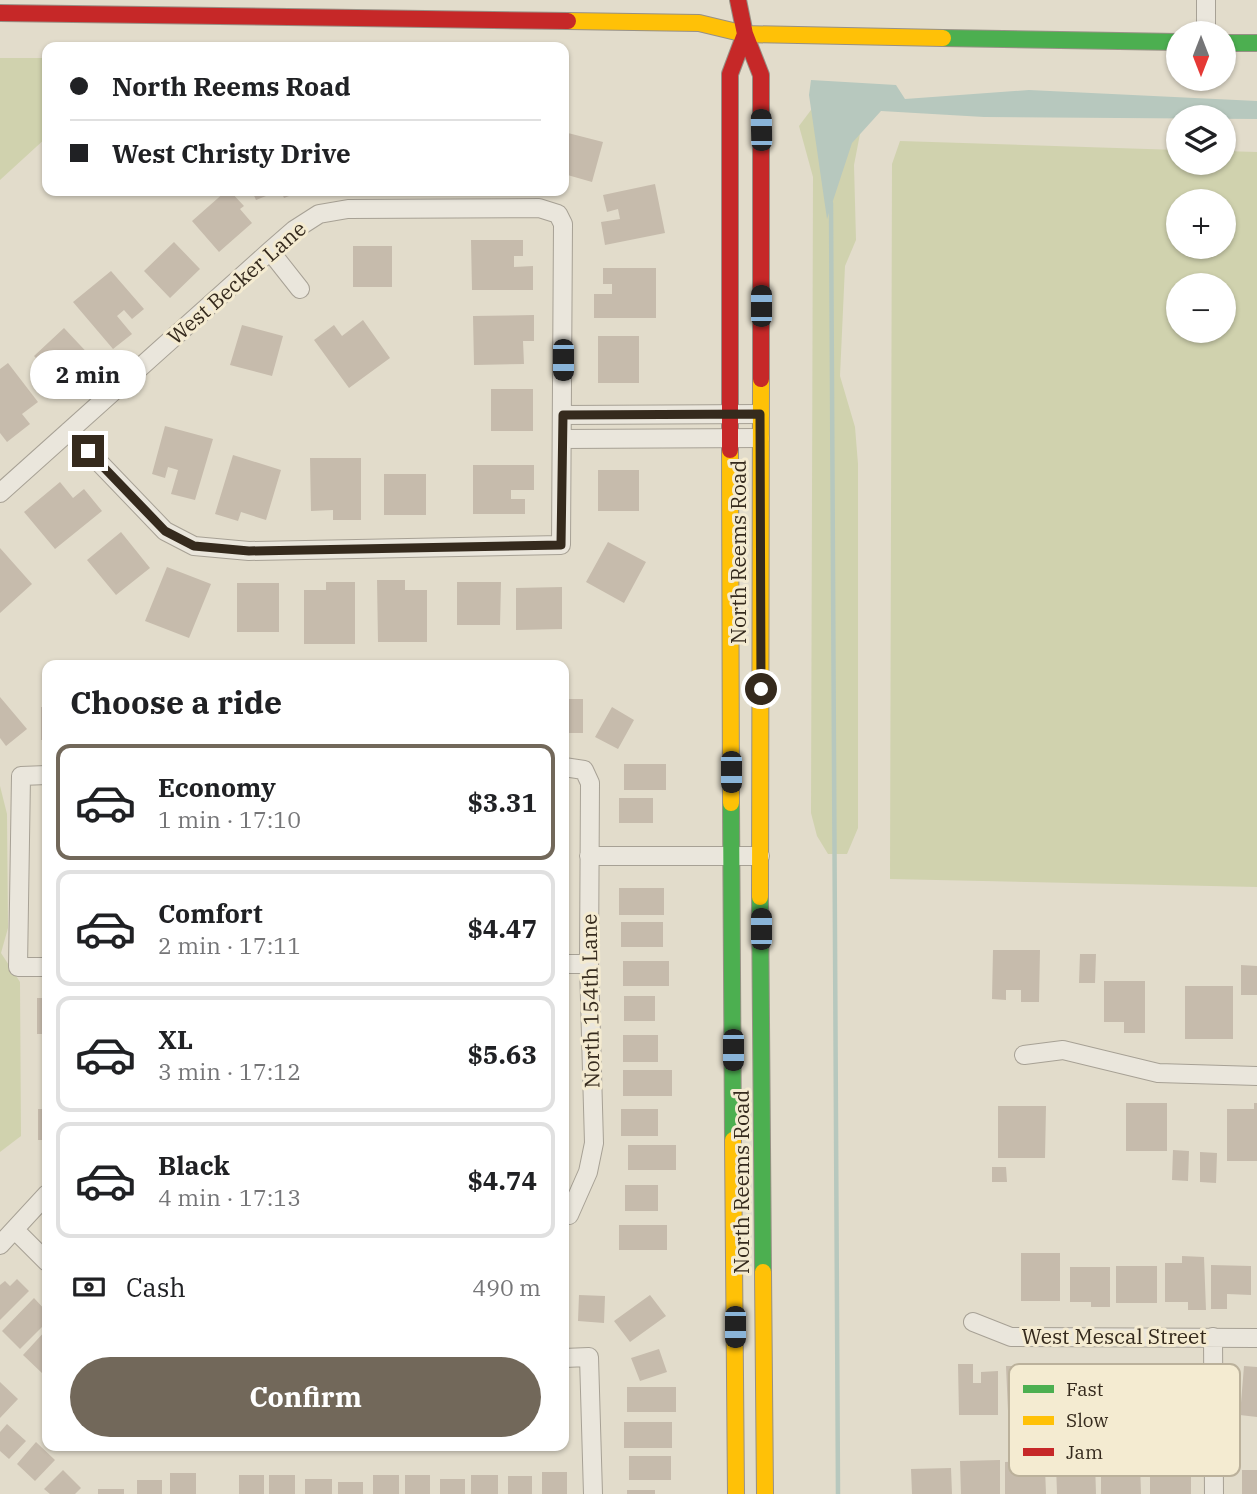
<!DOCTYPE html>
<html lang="en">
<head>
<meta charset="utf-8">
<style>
  :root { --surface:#fff; --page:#f6f6f6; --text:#202124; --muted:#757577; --line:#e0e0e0; --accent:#72685a }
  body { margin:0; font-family:"IBM Plex Serif",serif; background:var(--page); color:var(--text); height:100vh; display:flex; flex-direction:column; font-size:26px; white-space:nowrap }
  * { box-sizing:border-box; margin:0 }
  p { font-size:23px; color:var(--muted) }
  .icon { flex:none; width:38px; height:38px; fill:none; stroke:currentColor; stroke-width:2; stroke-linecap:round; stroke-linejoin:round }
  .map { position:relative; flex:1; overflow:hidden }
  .details { position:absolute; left:42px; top:660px; width:527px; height:791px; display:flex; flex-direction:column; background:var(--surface); border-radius:14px; box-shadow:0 2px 5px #0004 }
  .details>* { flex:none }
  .guide { position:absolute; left:42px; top:42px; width:527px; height:154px; border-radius:14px; box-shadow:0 2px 5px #0004; display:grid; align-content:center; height:154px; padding:0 28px; background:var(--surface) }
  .needle { width:46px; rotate:180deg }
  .controls { position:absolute; left:1166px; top:21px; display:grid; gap:14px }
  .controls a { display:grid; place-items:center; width:70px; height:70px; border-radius:50%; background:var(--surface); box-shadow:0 2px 5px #0004; font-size:35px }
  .end { position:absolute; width:32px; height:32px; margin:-16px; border:9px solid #352a1d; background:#fff; box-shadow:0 0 0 4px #fff }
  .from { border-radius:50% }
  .bubble { position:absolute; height:49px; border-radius:24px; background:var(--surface); box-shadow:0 2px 5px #0004; font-size:23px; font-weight:800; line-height:49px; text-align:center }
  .car { position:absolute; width:21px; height:42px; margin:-21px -10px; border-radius:9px; box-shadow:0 0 5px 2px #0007; background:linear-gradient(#222 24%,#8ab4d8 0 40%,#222 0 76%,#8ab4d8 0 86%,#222 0) }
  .guide b { display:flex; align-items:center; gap:24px; height:66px; font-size:26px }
  .guide b+b { border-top:2px solid var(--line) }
  .guide i { width:18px; height:18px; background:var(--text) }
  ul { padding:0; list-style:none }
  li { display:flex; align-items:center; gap:21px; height:116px; margin:0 14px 10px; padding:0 14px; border:4px solid var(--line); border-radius:14px }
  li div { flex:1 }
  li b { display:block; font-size:26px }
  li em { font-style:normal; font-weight:800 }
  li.active { border-color:var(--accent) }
  li>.icon { width:63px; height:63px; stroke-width:1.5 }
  h2 { padding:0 28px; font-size:32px; line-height:84px }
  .pay { display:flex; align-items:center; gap:18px; height:77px; padding:0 28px; font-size:26px }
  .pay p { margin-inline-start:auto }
  .primary-button { display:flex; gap:14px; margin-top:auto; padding:14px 28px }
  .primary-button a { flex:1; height:80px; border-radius:42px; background:var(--accent); color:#fff; font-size:28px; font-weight:800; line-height:80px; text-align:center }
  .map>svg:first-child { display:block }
  .green { fill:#d0d2ae; fill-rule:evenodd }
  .water { fill:#b7c8be }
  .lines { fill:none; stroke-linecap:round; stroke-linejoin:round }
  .stream { stroke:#b7c8be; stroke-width:4.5 }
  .building { fill:#c6bbac }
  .street-casing { stroke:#a7a195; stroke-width:20 }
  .fast-casing { stroke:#979085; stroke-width:18 }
  .slow-casing { stroke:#979085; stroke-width:18 }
  .jam-casing { stroke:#979085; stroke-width:18 }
  .street { stroke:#eae6dc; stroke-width:18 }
  .fast { stroke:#4caf50; stroke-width:16 }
  .slow { stroke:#ffc107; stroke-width:16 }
  .jam { stroke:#c62828; stroke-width:16 }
  .route { stroke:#352a1d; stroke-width:9 }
  .labels { text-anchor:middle; stroke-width:6; stroke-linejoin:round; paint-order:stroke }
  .street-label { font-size:21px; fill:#352a1d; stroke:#f4ebd1 }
  .key { fill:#f4ebd1; stroke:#bbb19b; stroke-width:2 }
  .key-label { font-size:19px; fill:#352a1d }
</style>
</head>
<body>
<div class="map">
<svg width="1257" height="1494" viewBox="0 0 1257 1494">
  <rect width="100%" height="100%" fill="#e2dccb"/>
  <path class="green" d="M0,58h47v79l-47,43z
    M820,98l44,15 -10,52 2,75 -11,26 -5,110 15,51 3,37v364l-11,26h-19l-11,-18 -6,-23 2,-636 -14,-51z
    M900,141l278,9v13h45v-12l34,1v735l-367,-8 2,-715zM1178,201h45v46h-45zM1178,285h45v46h-45z
    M0,786l7,28 1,114 -7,25 19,29 1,154 -21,16z"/>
  <path class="water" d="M811,80l85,5 9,14 124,-9 228,11v18l-273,-2 -103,-6 -29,32 -25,76 -18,-124z"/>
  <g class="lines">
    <path class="stream" d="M831,203l7,1291"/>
  </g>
  <path class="building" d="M564,132l39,10 -11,40 -28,-8z
    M655,184l10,49 -60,12 -4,-23 19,-3 -2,-10 -11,3 -4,-17z
    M226,191h4l14,15 -4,3 12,14 -33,29 -27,-31z
    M252,191h17l2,3 -15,6z
    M281,191h21l-18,7z
    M471,240h52v16h-9v11l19,-1v24h-61z
    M174,242l26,27 -30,29 -26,-27z
    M353,246h39v41h-39z
    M603,268h53v50h-62v-24h18v-10h-9z
    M111,271l33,38 -12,10 -8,-9 -7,6 15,18 -19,15 -40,-47z
    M534,315v26h-11l1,23 -50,1 -1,-49z
    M363,320l27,38 -41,30 -35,-48 20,-15 8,11z
    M242,325l41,11 -11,40 -42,-11z
    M64,328l30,32 -30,28 -30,-32z
    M598,336h41v47h-41z
    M8,363l30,39 -16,12 8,10 -23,18 -7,-9v-64z
    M491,389h42v42h-42z
    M165,426l48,13 -18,61 -24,-6 7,-24 -10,-3 -3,11 -13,-4z
    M233,455l48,15 -15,50 -25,-8 -3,9 -23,-7z
    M310,458h51v62h-28v-10l-22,1z
    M473,465h61v25h-23v9h14v15h-52z
    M598,470h41v41h-41z
    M384,474h42v41h-42z
    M60,482l13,16 11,-9 18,22 -47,38 -31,-37z
    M121,532l29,36 -34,27 -29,-35z
    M608,542l38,20 -22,41 -38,-21z
    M0,548l32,36 -32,29z
    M167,567l44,17 -22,54 -44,-17z
    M377,580h28v10h22v52h-49z
    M326,582h29v62h-51v-54h22z
    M457,582h44l-1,43h-43z
    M237,583h42v49h-42z
    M562,587v42l-46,1v-42z
    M0,697l27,32 -21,17 -6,-8z
    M564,699h19v34h-19z
    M41,707h6v33h-6z
    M612,707l22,13 -16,29 -23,-12z
    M624,764h42v26h-42z
    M619,798h34v25h-34z
    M619,888h45v27h-45z
    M621,922h42v25h-42z
    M993,950h47l-1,52h-18v-12h-15v10l-14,-1z
    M1080,954h16l-1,29h-16z
    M623,961h46v25h-46z
    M1241,965l16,1v29h-16z
    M1104,981h41v52h-21v-11h-20z
    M1185,986h48v53h-48z
    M624,996h31v25h-31z
    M37,998h10v36h-10z
    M623,1035h35v27h-35z
    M623,1070h49v26h-49z
    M1126,1103h41v48h-41z
    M1254,1103h3v58h-30v-52h27z
    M998,1106h48l-1,52h-47z
    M38,1109h9v31h-9z
    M621,1109h37v27h-37z
    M564,1115h3v17h-3z
    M628,1145h48v25h-48z
    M1173,1150l16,1 -1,30 -16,-1z
    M1200,1152l17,1 -1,30 -16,-1z
    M992,1167h14l1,15h-15z
    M625,1185h33v26h-33z
    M619,1225h48v25h-48z
    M1021,1253h39v48h-39z
    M1182,1256l22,1 2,53h-18v-8h-23v-39h17z
    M1211,1265l40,1v29l-24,-1v15h-16z
    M1116,1266h41v37h-41z
    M1070,1267h40v40h-19v-5h-21z
    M17,1279l12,12 -29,29v-35l5,-4 5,5z
    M579,1295l26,1 -1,27 -26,-2z
    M650,1295l16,21 -36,26 -16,-21z
    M34,1298l13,14v10l-27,27 -18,-18z
    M47,1329v40l-4,5 -20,-19z
    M659,1349l8,23 -27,9 -9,-23z
    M958,1364h15v19h8v-11l17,-1v44h-39z
    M1006,1366h16v8l24,-1 1,37 -39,1z
    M1244,1366l13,1v50l-17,-2z
    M0,1382l18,17 -18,19z
    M627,1387h49v25h-49z
    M564,1391h2v44h-2z
    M624,1422h48v26h-48z
    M7,1424l19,17 -17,18 -9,-8v-19z
    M36,1442l19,18 -20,21 -18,-17z
    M629,1456h42v24h-42z
    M1150,1456h41v38h-41z
    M1000,1460v34h-39l-1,-33z
    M1030,1461l1,6 14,1 1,26h-41v-32z
    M1095,1463l1,31h-39l-1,-30z
    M1140,1463l1,31h-40v-30z
    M951,1468l1,26h-40l-1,-25z
    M63,1470l18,18 -6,6h-25l-6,-5z
    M1242,1470h15v24h-15z
    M542,1472h25v22h-25z
    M170,1473h26v21h-26z
    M239,1475h25v19h-25z
    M269,1475h26v19h-26z
    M373,1475h26v19h-26z
    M405,1475h25v19h-25z
    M471,1475h27v19h-27z
    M508,1476h24v18h-24z
    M305,1479h27v15h-27z
    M440,1479h25v15h-25z
    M137,1480h25v14h-25z
    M338,1482h25v12h-25z
    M98,1489h26v5h-26z
    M627,1490h28v4h-28z"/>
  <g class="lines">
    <g class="street-casing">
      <path id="street" d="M1206,33v-33
        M270,251l30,38
        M563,415l197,-1
        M562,439l198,-1
        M0,493l270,-242 24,-21 25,-16 29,-5 191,-1 19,6 5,10 -2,321 -312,6 -55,-5 -29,-15 -96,-100
        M564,767l20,3 6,13 -1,181 5,179 -6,29 -19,43
        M47,775l-26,1 -3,191h29
        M589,856h171
        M564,964h25
        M1024,1055l39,-5 95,23 99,3
        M15,1230l32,32
        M0,1245l47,-51
        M973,1322l38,15 246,1
        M1213,1337l1,157
        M564,1358l25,-1 4,137"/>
    </g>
    <g class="fast-casing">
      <path id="fast" d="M943,38l235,4
        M1223,43h34
        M731,803l2,337
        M760,897l3,375"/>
    </g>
    <g class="slow-casing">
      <path id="slow" d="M568,21l131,2 46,11 198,4
        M730,450l1,353
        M760,897l1,-518
        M733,1140l3,354
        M763,1272l2,222"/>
    </g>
    <g class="jam-casing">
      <path id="jam" d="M738,0l7,34 16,41v304
        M0,13l568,8
        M730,450v-376l15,-40"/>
    </g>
    <use href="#street" class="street"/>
    <use href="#fast" class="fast"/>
    <use href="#slow" class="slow"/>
    <use href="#jam" class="jam"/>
  </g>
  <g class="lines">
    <path class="route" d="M88,451l77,80 29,15 55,5 312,-6 2,-130 197,-1 1,275"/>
  </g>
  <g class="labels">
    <g class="street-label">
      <text transform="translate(237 283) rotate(-41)" y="7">West Becker Lane</text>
      <text transform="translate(739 552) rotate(-90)" y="7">North Reems Road</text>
      <text transform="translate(591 1001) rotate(-91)" y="7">North 154th Lane</text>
      <text transform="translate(742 1182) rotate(-90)" y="7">North Reems Road</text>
      <text x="1114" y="1344">West Mescal Street</text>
    </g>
  </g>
  <rect x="1009" y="1364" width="231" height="112" rx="10" class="key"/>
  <rect x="1023" y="1385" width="31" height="8" fill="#4caf50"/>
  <rect x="1023" y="1416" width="31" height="9" fill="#ffc107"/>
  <rect x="1023" y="1448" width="31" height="8" fill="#c62828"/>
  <g class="key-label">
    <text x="1066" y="1396">Fast</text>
    <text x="1066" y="1427">Slow</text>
    <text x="1066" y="1459">Jam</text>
  </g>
</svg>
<div class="controls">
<a><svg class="needle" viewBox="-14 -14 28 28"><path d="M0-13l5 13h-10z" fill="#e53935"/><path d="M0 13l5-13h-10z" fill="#757577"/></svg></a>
<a><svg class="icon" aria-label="layers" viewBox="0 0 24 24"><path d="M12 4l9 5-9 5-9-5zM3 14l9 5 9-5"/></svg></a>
<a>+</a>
<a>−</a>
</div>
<i class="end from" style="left:761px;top:689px"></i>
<i class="end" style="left:88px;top:451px"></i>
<div class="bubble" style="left:30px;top:350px;width:116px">2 min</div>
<i class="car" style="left:761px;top:130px;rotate:359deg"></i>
<i class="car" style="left:761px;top:306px;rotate:0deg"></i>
<i class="car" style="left:563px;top:360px;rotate:180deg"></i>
<i class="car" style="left:731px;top:772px;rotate:180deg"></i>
<i class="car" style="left:761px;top:929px;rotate:0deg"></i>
<i class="car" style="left:733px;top:1050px;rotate:180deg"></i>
<i class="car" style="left:735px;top:1327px;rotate:180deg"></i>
<div class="guide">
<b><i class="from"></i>North Reems Road</b>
<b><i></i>West Christy Drive</b>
</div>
<section class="details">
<h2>Choose a ride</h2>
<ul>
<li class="active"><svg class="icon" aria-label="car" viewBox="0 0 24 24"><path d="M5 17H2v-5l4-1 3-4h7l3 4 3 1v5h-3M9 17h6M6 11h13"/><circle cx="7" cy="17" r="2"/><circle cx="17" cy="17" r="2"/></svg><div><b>Economy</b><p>1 min · 17:10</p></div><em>$3.31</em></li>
<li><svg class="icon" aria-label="car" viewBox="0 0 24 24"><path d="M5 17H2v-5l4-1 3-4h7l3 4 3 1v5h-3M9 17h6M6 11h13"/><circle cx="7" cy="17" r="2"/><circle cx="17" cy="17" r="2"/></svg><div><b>Comfort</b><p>2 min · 17:11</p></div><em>$4.47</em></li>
<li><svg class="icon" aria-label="car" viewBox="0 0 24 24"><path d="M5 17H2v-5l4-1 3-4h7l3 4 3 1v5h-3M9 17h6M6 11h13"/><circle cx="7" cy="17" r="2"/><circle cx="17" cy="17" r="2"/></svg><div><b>XL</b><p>3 min · 17:12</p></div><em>$5.63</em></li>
<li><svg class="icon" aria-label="car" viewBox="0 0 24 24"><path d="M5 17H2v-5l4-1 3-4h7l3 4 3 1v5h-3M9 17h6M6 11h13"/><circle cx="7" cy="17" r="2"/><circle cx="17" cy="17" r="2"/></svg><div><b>Black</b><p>4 min · 17:13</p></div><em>$4.74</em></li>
</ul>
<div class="pay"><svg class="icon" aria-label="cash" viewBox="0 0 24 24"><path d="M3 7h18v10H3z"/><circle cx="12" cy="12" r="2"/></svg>Cash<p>490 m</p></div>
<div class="primary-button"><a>Confirm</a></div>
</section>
</div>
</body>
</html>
